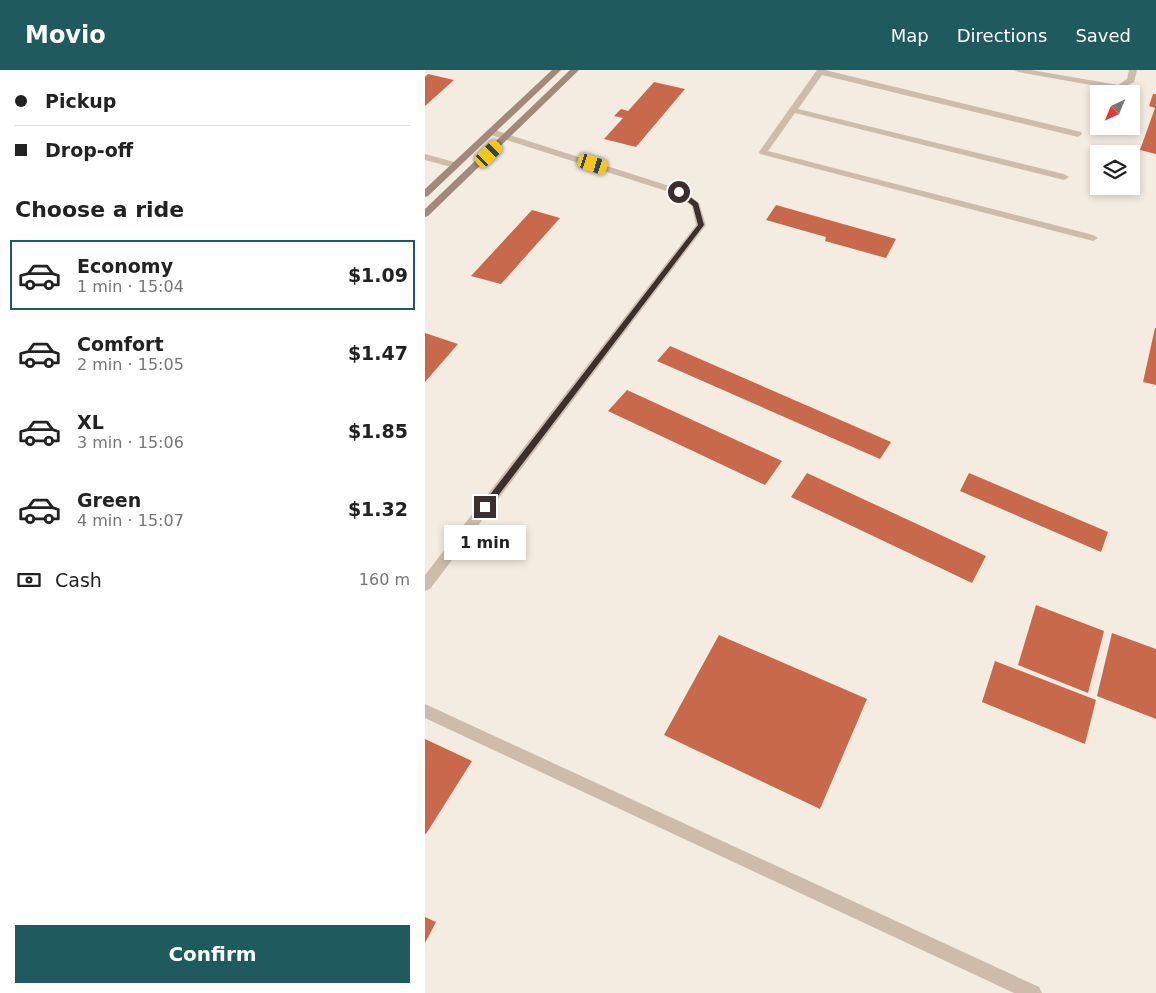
<!DOCTYPE html>
<html lang="en">
<head>
<meta charset="utf-8">
<style>
  :root { --surface:#fff; --page:#f2f2f2; --text:#222; --muted:#767676; --line:#e0e0e0; --accent:#1f5a5e }
  body { margin:0; font-family:"DejaVu Sans",sans-serif; background:var(--page); color:var(--text); height:100vh; display:flex; flex-direction:column; font-size:19px; white-space:nowrap }
  * { box-sizing:border-box; margin:0 }
  p { font-size:16px; color:var(--muted) }
  .icon { flex:none; width:28px; height:28px; fill:none; stroke:currentColor; stroke-width:2; stroke-linecap:round; stroke-linejoin:round }
  .map { position:relative; flex:1; overflow:hidden }
  .panel { display:flex; flex-direction:column; background:var(--surface); width:425px }
  .panel>* { flex:none }
  .guide { display:grid; align-content:center; height:110px; padding:0 15px; background:var(--surface) }
  .needle { width:32px; rotate:224deg }
  .controls { position:absolute; left:665px; top:15px; display:grid; gap:10px }
  .controls a { display:grid; place-items:center; width:50px; height:50px; border-radius:0px; background:var(--surface); box-shadow:0 2px 8px #0003; font-size:25px }
  .end { position:absolute; width:22px; height:22px; margin:-11px; border:6px solid #3b302b; background:#fff; box-shadow:0 0 0 2px #fff }
  .from { border-radius:50% }
  .bubble { position:absolute; height:35px; border-radius:0px; background:var(--surface); box-shadow:0 2px 8px #0003; font-size:16px; font-weight:700; line-height:35px; text-align:center }
  .car { position:absolute; width:15px; height:30px; margin:-15px -8px; border-radius:6px; box-shadow:0 0 4px 1px #0007; background:linear-gradient(#f5c518 24%,#345 0 40%,#f5c518 0 76%,#345 0 86%,#f5c518 0) }
  .guide b { display:flex; align-items:center; gap:18px; height:48px; font-size:19px }
  .guide b+b { border-top:1px solid var(--line) }
  .guide i { width:12px; height:12px; background:var(--text) }
  ul { padding:0; list-style:none }
  li { display:flex; align-items:center; gap:15px; height:70px; margin:0 10px 8px; padding:0 5px; border:2px solid transparent; border-radius:0px }
  li div { flex:1 }
  li b { display:block; font-size:19px }
  li em { font-style:normal; font-weight:700 }
  li.current { border-color:var(--accent) }
  li>.icon { width:45px; height:45px; stroke-width:1.5 }
  h2 { padding:0 15px; font-size:22px; line-height:60px }
  .pay { display:flex; align-items:center; gap:12px; height:55px; padding:0 15px; font-size:19px }
  .pay p { margin-inline-start:auto }
  .cta { display:flex; gap:10px; margin-top:auto; padding:10px 15px }
  .cta a { flex:1; height:58px; border-radius:0px; background:var(--accent); color:#fff; font-size:20px; font-weight:700; line-height:58px; text-align:center }
  header { display:flex; align-items:center; gap:30px; box-sizing:border-box; height:70px; padding:0 25px; background:var(--accent); color:#fff }
  header strong { font-size:24px }
  nav { display:flex; gap:28px; margin-inline-start:auto; font-size:18px }
  main { display:flex; flex:1; min-height:0 }
  .map>svg:first-child { display:block }
  .building { fill:#c8694b }
  .lines { fill:none; stroke-linecap:round; stroke-linejoin:round }
  .service { fill:#cdbbac; fill-rule:evenodd }
  .minor { fill:#cdbbac; fill-rule:evenodd }
  .secondary { fill:#a18a7d; fill-rule:evenodd }
  .route { fill:#3b302b }
</style>
</head>
<body>
<header>
<strong>Movio</strong>
<nav><a>Map</a><a>Directions</a><a>Saved</a></nav>
</header>
<main>
<section class="panel">
<div class="guide">
<b><i class="from"></i>Pickup</b>
<b><i></i>Drop-off</b>
</div>
<h2>Choose a ride</h2>
<ul>
<li class="current"><svg class="icon" aria-label="car" viewBox="0 0 24 24"><path d="M5 17H2v-5l4-1 3-4h7l3 4 3 1v5h-3M9 17h6M6 11h13"/><circle cx="7" cy="17" r="2"/><circle cx="17" cy="17" r="2"/></svg><div><b>Economy</b><p>1 min · 15:04</p></div><em>$1.09</em></li>
<li><svg class="icon" aria-label="car" viewBox="0 0 24 24"><path d="M5 17H2v-5l4-1 3-4h7l3 4 3 1v5h-3M9 17h6M6 11h13"/><circle cx="7" cy="17" r="2"/><circle cx="17" cy="17" r="2"/></svg><div><b>Comfort</b><p>2 min · 15:05</p></div><em>$1.47</em></li>
<li><svg class="icon" aria-label="car" viewBox="0 0 24 24"><path d="M5 17H2v-5l4-1 3-4h7l3 4 3 1v5h-3M9 17h6M6 11h13"/><circle cx="7" cy="17" r="2"/><circle cx="17" cy="17" r="2"/></svg><div><b>XL</b><p>3 min · 15:06</p></div><em>$1.85</em></li>
<li><svg class="icon" aria-label="car" viewBox="0 0 24 24"><path d="M5 17H2v-5l4-1 3-4h7l3 4 3 1v5h-3M9 17h6M6 11h13"/><circle cx="7" cy="17" r="2"/><circle cx="17" cy="17" r="2"/></svg><div><b>Green</b><p>4 min · 15:07</p></div><em>$1.32</em></li>
</ul>
<div class="pay"><svg class="icon" aria-label="cash" viewBox="0 0 24 24"><path d="M3 7h18v10H3z"/><circle cx="12" cy="12" r="2"/></svg>Cash<p>160 m</p></div>
<div class="cta"><a>Confirm</a></div>
</section>
<div class="map">
<svg width="731" height="923" viewBox="0 0 731 923">
  <rect width="100%" height="100%" fill="#f4ebe1"/>
  <path class="building" d="M3,4l26,6 -29,26v-29z
    M229,12l31,7 -49,58 -32,-8 19,-21 -9,-2 7,-7 7,2z
    M728,24h3v60l-16,-4 15,-42 -6,-2z
    M351,135l120,34 -10,19 -61,-17 1,-4 -60,-17z
    M107,140l28,8 -59,66 -30,-8z
    M730,258h1v57l-13,-3z
    M0,263l33,11 -33,38z
    M245,276l221,96 -11,17 -223,-98z
    M202,320l155,71 -17,24 -157,-74z
    M382,403l179,83 -14,27 -181,-86z
    M544,403l139,59 -7,20 -141,-61z
    M611,535l68,26 -16,62 -70,-28z
    M687,563l44,16v70l-59,-23z
    M294,565l148,64 -47,110 -156,-74z
    M570,591l101,39 -11,44 -103,-42z
    M0,669l47,22 -46,73h-1z
    M0,847l11,5 -11,21z"/>
  <g class="lines">
    <path class="service" d="M392,0h8l256,62 1,2 -4,3 -256,-62 -24,34 266,65 5,3 -5,3 -269,-67 -27,38 325,84 5,3 -5,3 -333,-87 -1,-2z
      M589,0h17l87,15 9,-6 2,-9h8l-3,12 -15,8 -101,-18z
      M66,59l191,61 17,13 7,22 -276,364 -5,2v-16l271,-350 -4,-19 -16,-12 -188,-60 -1,-2z"/>
    <path class="minor" d="M0,84l33,9 1,2 -4,3 -30,-8z
      M0,634l614,283 3,6h-28l-589,-275z"/>
    <path class="secondary" d="M127,0h9l-133,126 -3,1v-8z
      M145,0h9l-151,146 -3,1v-8z"/>
  </g>
  <path class="route" d="M252,120h4l17,13 6,22 -216,284h-6v-4l216,-280 -5,-19 -16,-13z"/>
</svg>
<div class="controls">
<a><svg class="needle" viewBox="-14 -14 28 28"><path d="M0-13l5 13h-10z" fill="#e53935"/><path d="M0 13l5-13h-10z" fill="#767676"/></svg></a>
<a><svg class="icon" aria-label="layers" viewBox="0 0 24 24"><path d="M12 4l9 5-9 5-9-5zM3 14l9 5 9-5"/></svg></a>
</div>
<i class="end from" style="left:254px;top:122px"></i>
<i class="end" style="left:60px;top:437px"></i>
<div class="bubble" style="left:19px;top:455px;width:82px">1 min</div>
<i class="car" style="left:64px;top:84px;rotate:45deg"></i>
<i class="car" style="left:168px;top:94px;rotate:108deg"></i>
</div>
</main>
</body>
</html>
